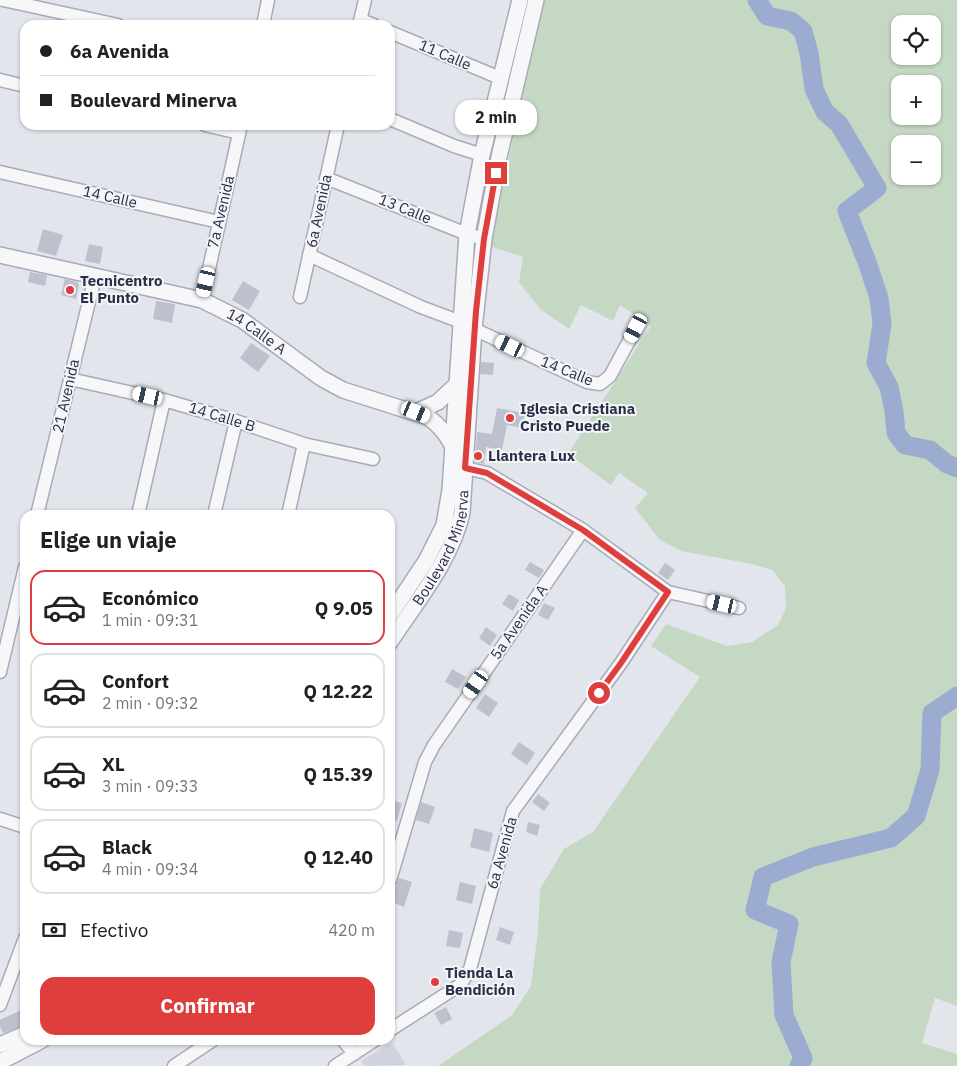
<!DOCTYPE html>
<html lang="es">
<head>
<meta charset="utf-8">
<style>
  :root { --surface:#fff; --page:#f2f2f2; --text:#202124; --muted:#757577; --line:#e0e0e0; --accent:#de3e3c }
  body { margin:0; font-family:"IBM Plex Sans",sans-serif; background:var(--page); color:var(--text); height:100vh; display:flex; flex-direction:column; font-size:19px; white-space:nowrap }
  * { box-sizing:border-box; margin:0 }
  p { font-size:16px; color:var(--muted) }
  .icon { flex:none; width:28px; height:28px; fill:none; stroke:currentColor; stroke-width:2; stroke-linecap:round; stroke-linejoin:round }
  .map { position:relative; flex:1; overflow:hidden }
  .sheet { position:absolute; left:20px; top:510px; width:375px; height:535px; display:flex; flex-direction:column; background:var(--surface); border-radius:15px; box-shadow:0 1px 4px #0004 }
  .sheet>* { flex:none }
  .top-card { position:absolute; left:20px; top:20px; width:375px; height:110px; border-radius:15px; box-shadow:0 1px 4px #0004; display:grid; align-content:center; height:110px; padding:0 20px; background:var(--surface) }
  .controls { position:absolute; left:891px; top:15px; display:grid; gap:10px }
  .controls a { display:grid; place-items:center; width:50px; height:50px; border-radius:10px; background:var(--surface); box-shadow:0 1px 4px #0004; font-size:25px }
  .end { position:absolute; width:22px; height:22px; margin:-11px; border:6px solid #de3e3c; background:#fff; box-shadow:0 0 0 2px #fff }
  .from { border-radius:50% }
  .bubble { position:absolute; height:35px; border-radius:15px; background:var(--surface); box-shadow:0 1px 4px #0004; font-size:16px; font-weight:800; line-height:35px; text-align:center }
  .car { position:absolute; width:15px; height:30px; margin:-15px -8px; border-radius:6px; box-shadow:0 0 4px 1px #0007; background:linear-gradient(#fff 24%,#345 0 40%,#fff 0 76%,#345 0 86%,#fff 0) }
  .top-card b { display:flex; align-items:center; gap:18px; height:48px; font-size:19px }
  .top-card b+b { border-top:1px solid var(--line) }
  .top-card i { width:12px; height:12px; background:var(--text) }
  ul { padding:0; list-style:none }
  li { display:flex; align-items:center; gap:15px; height:75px; margin:0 10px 8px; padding:0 10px; border:2px solid var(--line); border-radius:15px }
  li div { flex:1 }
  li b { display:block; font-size:19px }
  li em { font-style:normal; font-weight:800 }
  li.active { border-color:var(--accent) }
  li>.icon { width:45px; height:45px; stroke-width:1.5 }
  h2 { padding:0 20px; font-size:22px; line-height:60px }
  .pay { display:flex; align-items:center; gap:12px; height:55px; padding:0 20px; font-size:19px }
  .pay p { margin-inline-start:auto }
  .button { display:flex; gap:10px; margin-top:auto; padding:10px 20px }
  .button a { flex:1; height:58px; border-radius:15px; background:var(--accent); color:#fff; font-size:20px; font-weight:800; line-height:58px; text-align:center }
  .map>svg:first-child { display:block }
  .built { fill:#d1d4df }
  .green { fill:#c5d8c3; fill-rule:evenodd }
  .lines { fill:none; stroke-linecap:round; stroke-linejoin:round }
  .river { stroke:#9bacd0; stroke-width:19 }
  .building { fill:#bdc0cd }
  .minor-casing { stroke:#a7abb8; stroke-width:15 }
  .tertiary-casing { stroke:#a7abb8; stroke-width:18 }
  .minor { stroke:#f7f7fa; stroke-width:12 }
  .tertiary { stroke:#f7f7fa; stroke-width:15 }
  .route { stroke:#de3e3c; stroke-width:6 }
  .poi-dot { fill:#de3e3c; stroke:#f4f5f9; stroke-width:2 }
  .labels { text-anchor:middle; stroke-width:4; stroke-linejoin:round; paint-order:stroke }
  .street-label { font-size:15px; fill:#292f47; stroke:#f4f5f9 }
  .poi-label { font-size:15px; font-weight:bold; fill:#292f47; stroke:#f4f5f9; text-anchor:start }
</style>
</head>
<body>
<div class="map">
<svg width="957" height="1066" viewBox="0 0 957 1066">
  <rect width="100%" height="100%" fill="#e3e5ed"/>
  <path class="built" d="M392,1042l14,23 -41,1 -4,-5z"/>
  <path class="green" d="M545,0h412v1006l-22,-8 -13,45 35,11v12h-519l74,-51 19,-29 7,-55 2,-42 24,-40 29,-17 107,-155 -49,-31 15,-22 61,22 25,-4 26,-17 8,-17 -1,-22 -13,-16 -20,-6 -71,-13 -21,-11 -25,-32 13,-15 -29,-20 -8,12 -43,-31 83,-128 -31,-21 -7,16 -32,-16 -12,24 -29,-20 -21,-27 4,-25 -33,-11 33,-155zM900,24h32v32h-32zM900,84h32v32h-32zM900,144h32v32h-32z"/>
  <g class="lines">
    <path class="river" d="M757,0l10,16 24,5 12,10 6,22 5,36 11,23 14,12 38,64 -30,23 20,51 12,36 3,26 -6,39 13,24 5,24 2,22 9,12 25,5 17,14 10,4
      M799,1066l4,-8 -19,-43 -3,-53 8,-38 -34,-14 8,-33 50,-20 78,-19 25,-22 14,-46 2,-57 25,-17"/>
  </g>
  <path class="building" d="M43,229l20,6 -7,21 -19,-5z
    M89,244l14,3 -3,17 -15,-3z
    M30,272l17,3 -2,11 -17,-4z
    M65,279l12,3 2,3 -3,14 -15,-4z
    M243,281l17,10 -11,19 -17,-10z
    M156,301l19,3 -3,19 -19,-4z
    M251,343l19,13 -12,16 -18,-14z
    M481,362l13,1 -1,12 -13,-1z
    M497,408l28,5 -3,15 -15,-3 -5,25 -16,-3 -2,17 -9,-2 2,-30 15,2z
    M530,562l14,8 -5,8 -14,-8z
    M665,563l10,7 -7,10 -10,-7z
    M509,594l10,6 -6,11 -11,-7z
    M544,603l11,5 -7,12 -10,-5z
    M486,627l11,8 -7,11 -11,-8z
    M452,669l14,8 -8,12 -13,-7z
    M485,694l13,9 -9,14 -13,-9z
    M519,742l16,11 -8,12 -16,-11z
    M538,794l12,9 -6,8 -12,-9z
    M390,800l12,3 -5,18 -7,-2z
    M421,802l14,5 -6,17 -13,-4z
    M528,822l12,3 -3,11 -11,-4z
    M474,828l19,5 -4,19 -19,-5z
    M399,878l13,4 -8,25 -14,-6v-6l3,-8 3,-1z
    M460,882l16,4 -4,18 -16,-4z
    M500,927l14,5 -4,13 -14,-5z
    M449,930l14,3 -3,15 -14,-2z
    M446,1007l6,12 -11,6 -7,-12z
    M21,1010l4,10v5l-22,8 -3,-7v-6z"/>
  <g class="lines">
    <g class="minor-casing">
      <path id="minor" d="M3,0l115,25
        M361,20l13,5
        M263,25l5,-25
        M359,25l6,-25
        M390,32l110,46
        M0,80l25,6
        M390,119l64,27 28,9
        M205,125l34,8
        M0,172l219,50
        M326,178l141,56 17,5
        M309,255l112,52 40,15
        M300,297l38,-172
        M202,300l39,-175
        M474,329l113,53 13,2 10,-8 26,-48
        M70,379l94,21 72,21 68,23 69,15
        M465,468l22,5 96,57 85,62 71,16
        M37,515l58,-238
        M138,515l26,-115
        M214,515l22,-94
        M288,515l16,-71
        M0,672l25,-105
        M0,819l25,8
        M390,880l35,-118 9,-17 149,-215
        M0,1005l25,-67
        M390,1030l70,-45 10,-16 43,-158 108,-148 47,-71
        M343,1040l11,14
        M174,1066l39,-26
        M335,1066l40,-26"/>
    </g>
    <g class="tertiary-casing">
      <g id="tertiary">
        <path id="s1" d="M0,255l202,45 40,20 79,58 22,12 85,27c11,8 18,16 24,28"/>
        <path d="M416,412l22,-10 18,-17"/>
        <path d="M390,615l36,-54 18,-36 6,-35 17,-256 15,-79 38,-155"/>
        <path id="s2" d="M390,642c27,-41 61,-81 72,-129l12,-184 10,-90 15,-82 37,-157"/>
        <path d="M0,1045l25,-11"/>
        <path d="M0,1062l42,-22"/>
      </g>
    </g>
    <use href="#minor" class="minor"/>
    <use href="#tertiary" class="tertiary"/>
  </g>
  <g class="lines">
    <path class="route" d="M496,173l-12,66 -8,72 -11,157 22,5 96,57 85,62 -47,71 -22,30"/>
  </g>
  <g class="poi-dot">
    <circle cx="70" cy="290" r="5"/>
    <circle cx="510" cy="418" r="5"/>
    <circle cx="478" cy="456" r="5"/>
    <circle cx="435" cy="982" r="5"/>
  </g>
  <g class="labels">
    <g class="street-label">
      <text transform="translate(445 55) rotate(23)" y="5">11 Calle</text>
      <text transform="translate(110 197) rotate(13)" y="5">14 Calle</text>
      <text transform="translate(405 209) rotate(22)" y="5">13 Calle</text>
      <text transform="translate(319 211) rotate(-78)" y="5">6a Avenida</text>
      <text transform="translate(221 212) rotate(-77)" y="5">7a Avenida</text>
      <text dy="5" stroke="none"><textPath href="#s1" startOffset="270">14 Calle A</textPath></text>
      <text transform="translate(567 371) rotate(22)" y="5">14 Calle</text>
      <text transform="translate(66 396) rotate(-77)" y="5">21 Avenida</text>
      <text transform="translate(222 417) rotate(17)" y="5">14 Calle B</text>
      <text dy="5" stroke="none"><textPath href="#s2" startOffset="109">Boulevard Minerva</textPath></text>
      <text transform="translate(519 622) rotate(-55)" y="5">5a Avenida A</text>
      <text transform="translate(502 853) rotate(-74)" y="5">6a Avenida</text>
    </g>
    <g class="poi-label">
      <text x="80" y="286">Tecnicentro<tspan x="80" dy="17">El Punto</tspan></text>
      <text x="520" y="414">Iglesia Cristiana<tspan x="520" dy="17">Cristo Puede</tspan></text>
      <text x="488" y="461">Llantera Lux</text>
      <text x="445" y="978">Tienda La<tspan x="445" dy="17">Bendición</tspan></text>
    </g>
  </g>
</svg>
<div class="controls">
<a><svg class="icon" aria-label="locate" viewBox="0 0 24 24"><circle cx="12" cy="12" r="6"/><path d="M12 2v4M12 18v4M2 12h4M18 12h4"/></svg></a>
<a>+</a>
<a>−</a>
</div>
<i class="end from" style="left:599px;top:693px"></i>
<i class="end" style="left:496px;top:173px"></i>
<div class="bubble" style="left:455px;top:100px;width:82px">2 min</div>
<i class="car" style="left:206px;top:282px;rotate:193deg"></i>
<i class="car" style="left:636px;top:328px;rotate:208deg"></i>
<i class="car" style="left:510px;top:346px;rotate:296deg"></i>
<i class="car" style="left:148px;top:396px;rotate:283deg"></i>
<i class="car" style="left:416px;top:412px;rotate:112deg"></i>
<i class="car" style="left:722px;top:604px;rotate:283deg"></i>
<i class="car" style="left:476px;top:684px;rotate:215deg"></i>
<div class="top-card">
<b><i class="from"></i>6a Avenida</b>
<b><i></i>Boulevard Minerva</b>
</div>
<section class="sheet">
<h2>Elige un viaje</h2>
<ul>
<li class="active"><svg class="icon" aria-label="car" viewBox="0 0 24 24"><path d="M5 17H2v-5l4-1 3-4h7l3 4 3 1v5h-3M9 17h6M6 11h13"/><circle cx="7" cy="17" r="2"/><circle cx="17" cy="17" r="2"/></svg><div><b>Económico</b><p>1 min · 09:31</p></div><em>Q 9.05</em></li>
<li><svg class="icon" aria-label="car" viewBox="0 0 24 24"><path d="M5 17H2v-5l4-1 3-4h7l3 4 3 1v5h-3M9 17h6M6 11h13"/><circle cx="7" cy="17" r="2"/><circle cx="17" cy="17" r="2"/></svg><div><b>Confort</b><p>2 min · 09:32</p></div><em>Q 12.22</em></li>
<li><svg class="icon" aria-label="car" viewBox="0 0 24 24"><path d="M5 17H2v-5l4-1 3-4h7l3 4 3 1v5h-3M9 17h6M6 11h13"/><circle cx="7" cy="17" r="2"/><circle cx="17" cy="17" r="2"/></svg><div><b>XL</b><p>3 min · 09:33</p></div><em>Q 15.39</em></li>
<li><svg class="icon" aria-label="car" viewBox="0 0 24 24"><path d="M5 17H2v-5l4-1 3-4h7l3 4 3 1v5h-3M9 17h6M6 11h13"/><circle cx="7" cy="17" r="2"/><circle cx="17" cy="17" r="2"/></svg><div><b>Black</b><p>4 min · 09:34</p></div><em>Q 12.40</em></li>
</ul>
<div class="pay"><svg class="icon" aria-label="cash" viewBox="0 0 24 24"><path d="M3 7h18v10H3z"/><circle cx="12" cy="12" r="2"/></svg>Efectivo<p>420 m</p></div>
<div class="button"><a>Confirmar</a></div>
</section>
</div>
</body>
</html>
